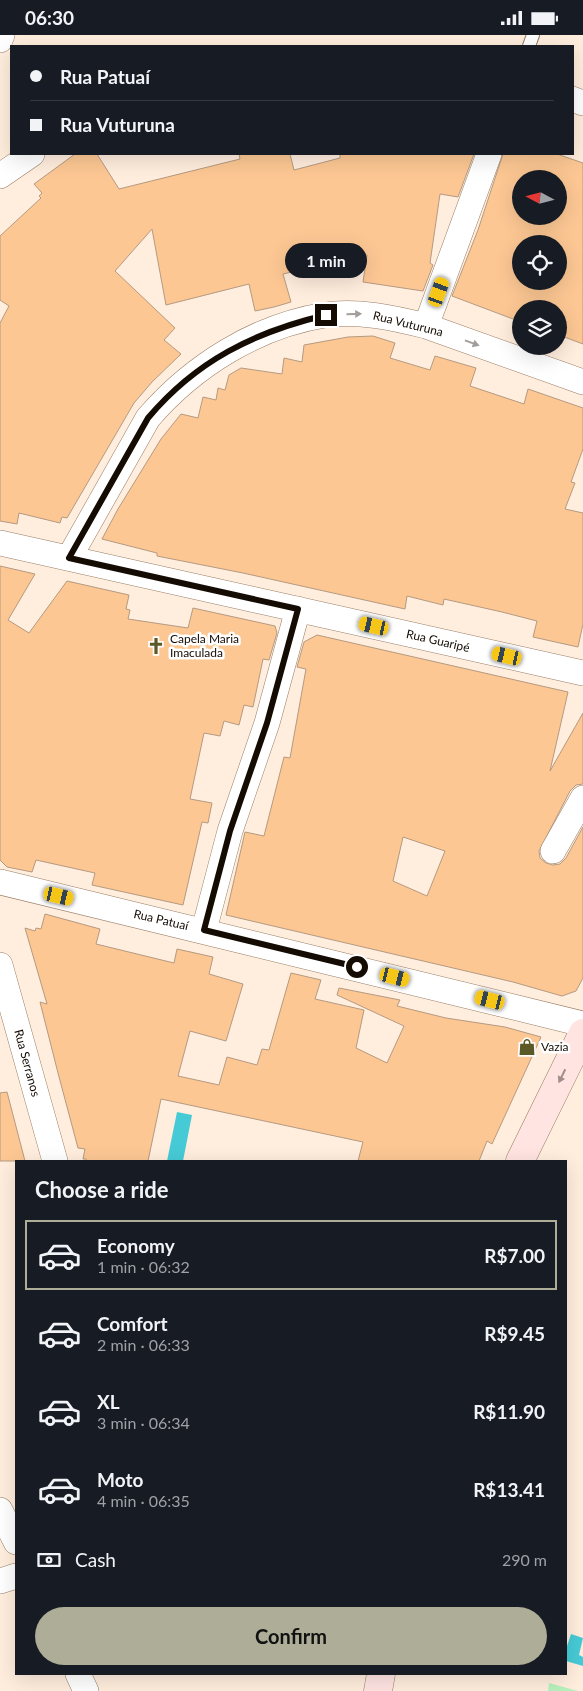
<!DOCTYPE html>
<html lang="en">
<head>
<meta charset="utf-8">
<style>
  :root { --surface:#171b24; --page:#242831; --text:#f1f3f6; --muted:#9ea1a6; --line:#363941; --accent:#aeae98 }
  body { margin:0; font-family:Lato,sans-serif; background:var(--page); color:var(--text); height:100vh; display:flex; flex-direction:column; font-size:19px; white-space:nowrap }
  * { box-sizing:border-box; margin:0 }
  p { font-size:16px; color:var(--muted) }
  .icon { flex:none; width:28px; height:28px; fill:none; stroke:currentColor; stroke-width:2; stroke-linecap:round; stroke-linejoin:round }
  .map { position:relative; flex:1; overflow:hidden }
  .side { position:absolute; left:15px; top:1125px; width:552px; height:515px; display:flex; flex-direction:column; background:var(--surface); border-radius:0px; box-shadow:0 5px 20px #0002 }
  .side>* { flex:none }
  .guide { position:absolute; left:10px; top:10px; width:564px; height:110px; border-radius:0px; box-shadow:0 5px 20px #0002; display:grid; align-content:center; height:110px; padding:0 20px; background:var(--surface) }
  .needle { width:32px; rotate:277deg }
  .fabs { position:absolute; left:512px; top:135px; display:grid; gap:10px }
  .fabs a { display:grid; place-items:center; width:55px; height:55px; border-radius:50%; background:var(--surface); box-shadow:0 5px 20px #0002; font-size:25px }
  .end { position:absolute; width:22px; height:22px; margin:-11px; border:6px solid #140b03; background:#fff; box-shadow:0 0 0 2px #fff }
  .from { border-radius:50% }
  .bubble { position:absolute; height:35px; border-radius:18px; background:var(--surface); box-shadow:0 5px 20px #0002; font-size:16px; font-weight:700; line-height:35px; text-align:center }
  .car { position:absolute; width:15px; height:30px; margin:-15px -8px; border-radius:6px; box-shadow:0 0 4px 1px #0007; background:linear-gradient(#f5c518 24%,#345 0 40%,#f5c518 0 76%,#345 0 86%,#f5c518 0) }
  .guide b { display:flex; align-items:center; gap:18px; height:48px; font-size:19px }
  .guide b+b { border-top:1px solid var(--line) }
  .guide i { width:12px; height:12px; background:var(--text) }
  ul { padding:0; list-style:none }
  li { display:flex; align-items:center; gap:15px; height:70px; margin:0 10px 8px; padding:0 10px; border:2px solid transparent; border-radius:0px }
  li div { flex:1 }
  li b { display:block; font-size:19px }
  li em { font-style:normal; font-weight:700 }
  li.on { border-color:var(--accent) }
  li>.icon { width:45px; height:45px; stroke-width:1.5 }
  h2 { padding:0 20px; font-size:22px; line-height:60px }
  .pay { display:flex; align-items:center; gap:12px; height:55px; padding:0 20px; font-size:19px }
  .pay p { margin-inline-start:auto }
  .action { display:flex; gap:10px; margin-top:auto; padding:10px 20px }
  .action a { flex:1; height:58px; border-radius:30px; background:var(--accent); color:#111; font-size:20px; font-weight:700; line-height:58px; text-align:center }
  .status { display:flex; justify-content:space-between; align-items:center; height:35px; padding:0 25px; background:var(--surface); direction:ltr }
  .status svg { height:14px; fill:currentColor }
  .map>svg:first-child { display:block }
  .green { fill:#b7f1bc }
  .water { fill:#46cbd6 }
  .building { fill:#fcc793; stroke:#b59a81; fill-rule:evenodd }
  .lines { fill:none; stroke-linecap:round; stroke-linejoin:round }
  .lane-casing { stroke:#997f66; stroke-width:14 }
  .street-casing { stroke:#997f66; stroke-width:26 }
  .secondary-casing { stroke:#997f66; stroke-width:29 }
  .lane { stroke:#fff; stroke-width:12 }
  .street { stroke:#fff; stroke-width:25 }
  .secondary { stroke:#ffe4e2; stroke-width:28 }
  .oneway { fill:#a19d9a }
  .oneway2 { fill:#a18d89 }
  .route { stroke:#140b03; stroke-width:6 }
  .labels { text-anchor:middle; stroke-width:5; stroke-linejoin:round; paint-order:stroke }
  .street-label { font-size:12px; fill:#140b03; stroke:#fff }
  .poi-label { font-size:12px; fill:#140b03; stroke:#fff; text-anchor:start }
</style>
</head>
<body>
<div class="status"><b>06:30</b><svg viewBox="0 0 49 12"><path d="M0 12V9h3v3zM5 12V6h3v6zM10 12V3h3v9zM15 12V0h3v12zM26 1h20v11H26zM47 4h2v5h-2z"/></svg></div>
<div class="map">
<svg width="583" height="1656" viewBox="0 0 583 1656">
  <rect width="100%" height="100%" fill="#ffeddd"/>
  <path class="green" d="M549,1648l29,8h-30z"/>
  <path class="water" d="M177,1077l15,3 -9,46h-16z
    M571,1599l12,4 -4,17 4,2v9l-17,-5v-12z"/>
  <path class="building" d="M75,119h22l22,35 121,-30 -1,-5h51l4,16 46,-12v-4h134l-16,43 -18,-3 -10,69 3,2 -10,26 -60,-9 4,-27 -84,19 8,28 -17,5 -19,4 -6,-27 -83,21 -14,-76 -37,42 60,57 -11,12 17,14 -29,28 -18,21 -67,115 -5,-1 -2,6 -41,-10 -2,11 -17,-3v-198l9,-17 -9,-6v-64l41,-38 -2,-2 3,-3 -8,-9z
    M503,119h54l26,9v181l-24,-9v-26h-38v13l-69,-26 26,-66zM521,144h38v37h-38zM521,209h38v37h-38z
    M373,301l22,7 -5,15 40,12 5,-14 41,12 -6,18 54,18 4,-15 55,19v41l-12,33 4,1 -10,26 18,4v111l-5,23 -45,-10 4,-16 -35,-9 -58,-13 -1,6 -36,-9 -2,13 -162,-36 -86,-17v-3l-55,-14 16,-30 43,-70 20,-25 17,4 5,-21 13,3 2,-12 7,2 4,-15 12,-7 41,6 2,-16 18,4 2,-17 44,-8z
    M0,531l35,8 -27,46 21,13 38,-52 62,14 -3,14 4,1 -2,9 60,9 5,-20 82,18 2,7 -8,27 -6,-1 -10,48 -9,-2 -5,20 -15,-4 -4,15 -16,-3 -14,66 22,4 -4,20 -6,-1 -19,83 -91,-20 3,-12 -59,-13 -4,12 -25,-5 -7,-7z
    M317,600l251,57 -18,79 33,-58v71l-7,1 -6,6 -31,60 1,7 6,5 7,2 7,-1 6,-6 17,-31v151l-7,13 -14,5 -49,-14 -287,-67 19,-83 19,4 20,-79 6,1 16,-89 -9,-2 7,-25zM403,802l42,14 -18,45 -34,-15z
    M45,879l55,15 -4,15 78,19 3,-14 36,8 -4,17 34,10 -17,57 -36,-10 -12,45 41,9 8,-28 30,8 5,-16 7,1 22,-77 30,7 -6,19 49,11 -8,38 31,15 17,-37 -67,-31 2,-7 61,12 -3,6 49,12 59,9 36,10 -49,107 -5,-3 -8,20h-121l5,-19 -202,-43 -13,62h-62v-2h-3l2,-10 -7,-1 -20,-75 -18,-71 7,2 -22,-76 10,3 1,-3 5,1z
    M7,1057l18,69h-25v-68z"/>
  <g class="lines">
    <g class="lane-casing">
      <path id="lane" d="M529,11l4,-11"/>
    </g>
    <g class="street-casing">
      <path id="street" d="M0,5l2,-5
        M572,64l11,4
        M0,141l32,-22
        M426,291l63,-172
        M0,508l583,130
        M69,523l79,-140c45,-52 108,-92 177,-103 33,-5 69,3 101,11l157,56
        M553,816l30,-53
        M0,847l583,142
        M204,895l26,-99 37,-108 31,-114
        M0,930l55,196
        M0,1475l16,32
        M0,1546l16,-5
        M78,1639l8,17"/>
    </g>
    <g class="secondary-casing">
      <path id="secondary" d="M520,1126l63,-128
        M378,1656l3,-17"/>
    </g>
    <use href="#lane" class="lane"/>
    <use href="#street" class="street"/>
    <use href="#secondary" class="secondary"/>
  </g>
  <defs><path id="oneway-solid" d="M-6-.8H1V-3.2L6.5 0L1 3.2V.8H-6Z" transform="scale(1.25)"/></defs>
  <g class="oneway">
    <use href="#oneway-solid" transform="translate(354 279) rotate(-1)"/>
    <use href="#oneway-solid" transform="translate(472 308) rotate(20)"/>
  </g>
  <use class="oneway2" href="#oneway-solid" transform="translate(562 1041) rotate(116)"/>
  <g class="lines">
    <path class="route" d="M326,280c-72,17 -130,46 -178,103l-79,140 229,51 -31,114 -37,108 -26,99 153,37"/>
  </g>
  <defs>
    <g id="church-bare" transform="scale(1.35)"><path d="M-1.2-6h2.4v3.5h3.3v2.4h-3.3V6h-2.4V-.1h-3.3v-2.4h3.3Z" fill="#5b5926" stroke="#fff" stroke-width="2.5" paint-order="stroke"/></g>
    <g id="shop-bare" transform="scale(1.35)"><path d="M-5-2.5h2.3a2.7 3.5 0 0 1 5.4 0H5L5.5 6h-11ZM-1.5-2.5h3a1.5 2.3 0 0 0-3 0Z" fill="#5b5926" stroke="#fff" stroke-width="2.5" paint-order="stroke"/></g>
  </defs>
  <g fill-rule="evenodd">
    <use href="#church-bare" x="156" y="611"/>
    <use href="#shop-bare" x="527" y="1012"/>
  </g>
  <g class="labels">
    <g class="street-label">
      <text transform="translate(408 289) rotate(14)" y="4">Rua Vuturuna</text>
      <text transform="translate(438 606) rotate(13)" y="4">Rua Guaripé</text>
      <text transform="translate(161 885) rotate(13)" y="4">Rua Patuaí</text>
      <text transform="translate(27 1028) rotate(75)" y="4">Rua Serranos</text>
    </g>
    <g class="poi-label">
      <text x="170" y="608">Capela Maria<tspan x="170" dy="14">Imaculada</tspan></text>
      <text x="541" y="1016">Vazia</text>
    </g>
  </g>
</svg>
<div class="fabs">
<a><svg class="needle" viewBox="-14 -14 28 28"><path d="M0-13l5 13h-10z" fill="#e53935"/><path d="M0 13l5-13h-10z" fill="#9ea1a6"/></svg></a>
<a><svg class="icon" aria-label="locate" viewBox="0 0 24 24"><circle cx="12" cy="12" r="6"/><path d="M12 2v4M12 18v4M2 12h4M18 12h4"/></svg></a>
<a><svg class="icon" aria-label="layers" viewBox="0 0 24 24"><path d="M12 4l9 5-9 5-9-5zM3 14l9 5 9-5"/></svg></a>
</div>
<i class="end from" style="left:357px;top:932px"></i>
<i class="end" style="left:326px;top:280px"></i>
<div class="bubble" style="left:285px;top:208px;width:82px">1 min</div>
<i class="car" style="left:439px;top:257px;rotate:20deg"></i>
<i class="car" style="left:374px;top:591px;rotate:283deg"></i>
<i class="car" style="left:507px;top:621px;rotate:283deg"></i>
<i class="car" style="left:59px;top:861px;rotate:103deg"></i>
<i class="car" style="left:395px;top:942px;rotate:104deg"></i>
<i class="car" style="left:490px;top:965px;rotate:284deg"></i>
<div class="guide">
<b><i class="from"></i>Rua Patuaí</b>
<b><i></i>Rua Vuturuna</b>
</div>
<section class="side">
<h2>Choose a ride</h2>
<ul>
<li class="on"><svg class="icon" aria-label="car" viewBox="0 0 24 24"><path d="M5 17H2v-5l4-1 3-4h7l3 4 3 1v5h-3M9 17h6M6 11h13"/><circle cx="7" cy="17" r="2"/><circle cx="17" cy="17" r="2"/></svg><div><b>Economy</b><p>1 min · 06:32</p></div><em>R$7.00</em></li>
<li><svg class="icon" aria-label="car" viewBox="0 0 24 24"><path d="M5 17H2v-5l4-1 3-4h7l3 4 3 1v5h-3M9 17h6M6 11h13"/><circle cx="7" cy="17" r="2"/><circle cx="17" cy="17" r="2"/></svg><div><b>Comfort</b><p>2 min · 06:33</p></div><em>R$9.45</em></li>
<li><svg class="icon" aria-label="car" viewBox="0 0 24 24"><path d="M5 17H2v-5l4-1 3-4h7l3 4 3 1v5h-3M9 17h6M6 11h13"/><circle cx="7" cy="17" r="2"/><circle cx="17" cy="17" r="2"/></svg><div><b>XL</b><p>3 min · 06:34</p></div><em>R$11.90</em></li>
<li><svg class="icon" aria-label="car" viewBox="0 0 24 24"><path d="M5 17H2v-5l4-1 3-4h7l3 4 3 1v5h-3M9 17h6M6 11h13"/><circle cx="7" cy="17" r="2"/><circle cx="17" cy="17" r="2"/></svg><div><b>Moto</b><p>4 min · 06:35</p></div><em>R$13.41</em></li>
</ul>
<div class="pay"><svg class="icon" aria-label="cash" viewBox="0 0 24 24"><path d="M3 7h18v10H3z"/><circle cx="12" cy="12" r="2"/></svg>Cash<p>290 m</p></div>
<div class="action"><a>Confirm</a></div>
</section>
</div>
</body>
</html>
